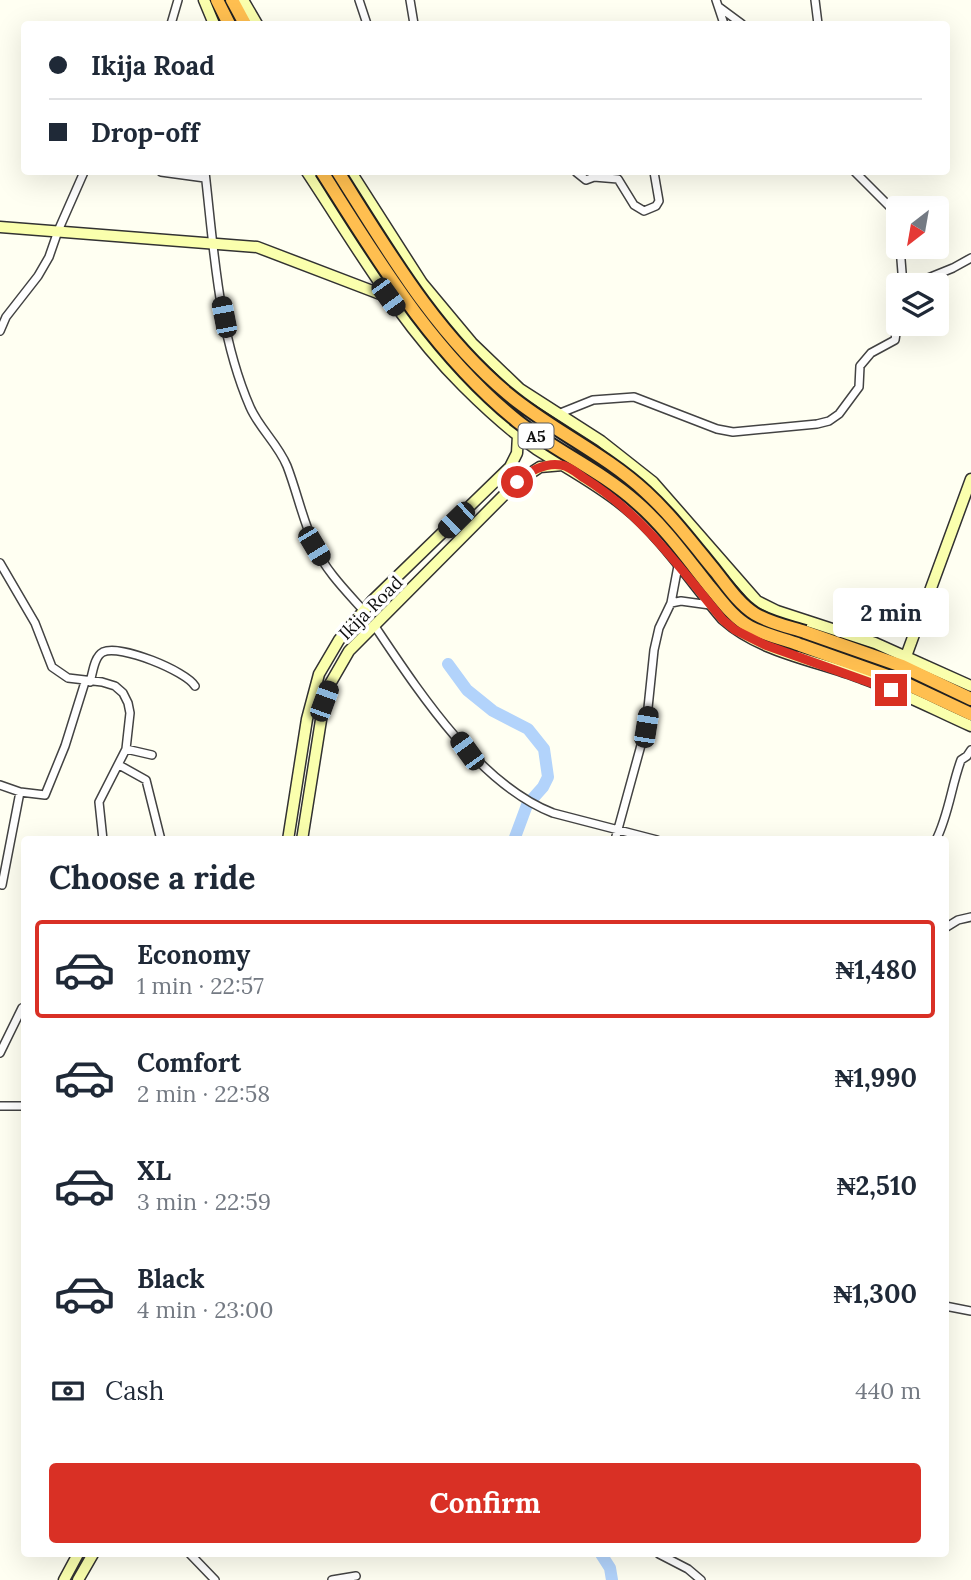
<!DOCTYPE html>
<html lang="en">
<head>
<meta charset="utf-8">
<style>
  :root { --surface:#fff; --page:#f2f2f3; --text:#1f2937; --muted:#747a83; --line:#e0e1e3; --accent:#d93025 }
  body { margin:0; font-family:Lora,serif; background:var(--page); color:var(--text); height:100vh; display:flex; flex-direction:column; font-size:26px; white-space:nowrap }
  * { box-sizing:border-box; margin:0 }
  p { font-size:23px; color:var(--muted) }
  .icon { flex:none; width:38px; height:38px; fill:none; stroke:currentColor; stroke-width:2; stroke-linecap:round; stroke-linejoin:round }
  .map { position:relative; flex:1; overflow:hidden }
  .details { position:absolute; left:21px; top:836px; width:928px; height:721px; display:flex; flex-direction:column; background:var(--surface); border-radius:7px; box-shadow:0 7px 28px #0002 }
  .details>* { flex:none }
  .banner { position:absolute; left:21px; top:21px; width:929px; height:154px; border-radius:7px; box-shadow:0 7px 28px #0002; display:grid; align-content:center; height:154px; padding:0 28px; background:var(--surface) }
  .needle { width:46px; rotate:211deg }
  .fabs { position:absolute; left:886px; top:196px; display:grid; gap:14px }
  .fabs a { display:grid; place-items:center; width:63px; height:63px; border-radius:7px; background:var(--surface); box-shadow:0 7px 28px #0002; font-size:35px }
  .end { position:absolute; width:32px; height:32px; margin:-16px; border:9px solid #d93025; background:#fff; box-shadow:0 0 0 4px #fff }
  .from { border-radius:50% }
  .bubble { position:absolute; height:49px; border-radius:7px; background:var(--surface); box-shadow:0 7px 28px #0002; font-size:23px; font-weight:700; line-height:49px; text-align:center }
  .car { position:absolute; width:21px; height:42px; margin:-21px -10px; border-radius:9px; box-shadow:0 0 5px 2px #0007; background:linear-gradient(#222 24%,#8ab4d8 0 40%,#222 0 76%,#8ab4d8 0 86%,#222 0) }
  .banner b { display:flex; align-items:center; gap:24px; height:66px; font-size:26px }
  .banner b+b { border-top:2px solid var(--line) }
  .banner i { width:18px; height:18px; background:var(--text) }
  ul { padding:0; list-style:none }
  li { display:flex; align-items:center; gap:21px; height:98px; margin:0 14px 10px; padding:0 14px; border:4px solid transparent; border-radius:7px }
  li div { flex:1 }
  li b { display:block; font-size:26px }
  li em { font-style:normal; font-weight:700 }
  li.selected { border-color:var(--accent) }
  li>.icon { width:63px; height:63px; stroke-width:1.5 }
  h2 { padding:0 28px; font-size:32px; line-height:84px }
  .pay { display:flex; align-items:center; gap:18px; height:77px; padding:0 28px; font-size:26px }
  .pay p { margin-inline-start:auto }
  .cta { display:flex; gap:14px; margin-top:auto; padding:14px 28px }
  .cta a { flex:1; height:80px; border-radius:7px; background:var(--accent); color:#fff; font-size:28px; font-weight:700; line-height:80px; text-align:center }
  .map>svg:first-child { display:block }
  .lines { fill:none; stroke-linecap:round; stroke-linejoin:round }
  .river { stroke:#b2d3fb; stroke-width:12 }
  .street-casing { stroke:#434343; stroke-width:10 }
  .secondary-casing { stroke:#323232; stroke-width:13 }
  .highway-casing { stroke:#212121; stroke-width:16 }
  .street { stroke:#fff; stroke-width:7 }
  .secondary { stroke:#faffad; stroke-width:10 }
  .highway { stroke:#ffbf50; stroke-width:12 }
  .highway-bridge-casing { stroke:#212121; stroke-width:16; stroke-linecap:butt }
  .highway-bridge { stroke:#ffbf50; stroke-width:12 }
  .route { stroke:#d93025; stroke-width:9 }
  .labels { text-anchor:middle; stroke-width:7; stroke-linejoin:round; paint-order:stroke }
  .shield { fill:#fff; stroke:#585858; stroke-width:2 }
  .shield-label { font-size:16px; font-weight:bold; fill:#101010 }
  .street-label { font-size:18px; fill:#101010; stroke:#fff }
</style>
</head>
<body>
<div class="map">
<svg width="971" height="1580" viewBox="0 0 971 1580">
  <rect width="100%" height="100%" fill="#fffff2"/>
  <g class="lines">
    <path class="river" d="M448,664l19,26 26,21 35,18 16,20 4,28 -5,10 -16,18 -13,35
      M601,1554l9,14 2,12"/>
    <g class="street-casing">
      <path id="street" d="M359,0l8,24
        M410,0l4,24
        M716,0l8,24
        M815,0l3,24
        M719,7l23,17
        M171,24l7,-24
        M161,172l44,6
        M205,172c9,78 13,161 45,235 9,21 28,37 37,59 10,26 16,55 28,81 11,24 31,44 48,63
        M576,172l10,8 8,-3 24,2 16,26 10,6 12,-5 3,-5 -5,-29
        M855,172l36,36 7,22
        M900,247l3,38
        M911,285l42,-17 18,-10
        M0,331l6,-14 32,-41 11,-19 9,-26 26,-59
        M558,414l35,-14 41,-3 83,32 16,3 84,-8 12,-3 10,-7 20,-27 1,-21 11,-13 24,-13 3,-20
        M0,563l35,60 17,44 16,11 34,4 13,4 8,7 5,10 2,10 -4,36 -27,53 4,38
        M671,603l10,-2 29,4
        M374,625c43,64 104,159 179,188l104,27
        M90,682c3,-10 4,-25 13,-30 17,-8 83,19 92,34
        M126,749l26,6
        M119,765l27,15 15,60
        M0,785l20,7 25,3 20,-49 20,-64
        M615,840l31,-113 8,-77 5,-22 12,-25 7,-37
        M936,840c13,-26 15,-53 25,-80l6,-4 4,-6
        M2,885l18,-93
        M945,928l13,-8 13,-3
        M0,1053l22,-45
        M0,1106h24
        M945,1306l26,5
        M190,1554l25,26
        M659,1554l29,15 13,11
        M332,1580l24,-4"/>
    </g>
    <g class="secondary-casing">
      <path id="secondary" d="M204,0l10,24
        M243,0l14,24
        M307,172c49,74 93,151 156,214 23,23 47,45 73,63 30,19 61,35 89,58 35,28 68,77 98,112 38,34 93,41 139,59 37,13 73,32 109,48
        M351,172l71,111 50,60 48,46 81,52 52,41 104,119 20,10 98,32 96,43
        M0,227l257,20 131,50
        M905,659l66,-180
        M288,840l19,-121 12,-45 20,-34 33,-39 138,-134 7,-14 1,-18
        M302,840l22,-139 6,-17 19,-33 168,-169 23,-15 23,-2
        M64,1580l14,-26
        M78,1580l15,-26"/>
    </g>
    <g class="highway-casing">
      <path id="highway" d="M217,0l12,24
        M232,0l13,24
        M805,632l97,34 69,33
        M800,645l96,34 75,35"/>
    </g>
    <use href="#street" class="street"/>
    <use href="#secondary" class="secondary"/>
    <use href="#highway" class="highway"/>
    <g class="highway-bridge-casing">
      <path id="highway-bridge" d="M322,172c57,90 111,181 195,249 38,30 83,49 119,81 28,24 50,55 73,84 12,14 24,32 41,41 15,8 34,12 50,18
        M338,172c50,79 97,161 170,222 43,36 96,59 138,98 26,24 47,52 70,80 11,14 23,32 39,42 15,9 34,13 50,18"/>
    </g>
    <use href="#highway-bridge" class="highway-bridge"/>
  </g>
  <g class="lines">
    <path class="route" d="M517,482c11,-10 28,-20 44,-17 8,1 16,8 23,13 58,36 96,90 139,142l12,10 30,15 126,45"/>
  </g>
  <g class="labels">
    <rect class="shield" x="518.5" y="423.5" width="35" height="25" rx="5"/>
    <g class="shield-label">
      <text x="536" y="442">A5</text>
    </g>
    <g class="street-label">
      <text transform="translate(371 608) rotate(-45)" y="6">Ikija Road</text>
    </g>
  </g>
</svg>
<div class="fabs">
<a><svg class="needle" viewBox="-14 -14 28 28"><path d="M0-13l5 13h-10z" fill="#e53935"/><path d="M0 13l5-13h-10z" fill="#747a83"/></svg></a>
<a><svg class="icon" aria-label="layers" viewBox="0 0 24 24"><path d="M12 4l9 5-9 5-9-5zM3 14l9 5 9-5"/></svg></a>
</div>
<i class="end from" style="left:517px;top:482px"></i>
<i class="end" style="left:891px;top:690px"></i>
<div class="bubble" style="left:833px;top:588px;width:116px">2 min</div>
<i class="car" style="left:388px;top:297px;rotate:144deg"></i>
<i class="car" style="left:224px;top:317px;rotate:349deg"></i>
<i class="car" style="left:456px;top:520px;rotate:226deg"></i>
<i class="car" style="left:314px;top:546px;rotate:149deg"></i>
<i class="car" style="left:324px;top:701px;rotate:20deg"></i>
<i class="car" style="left:646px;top:727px;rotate:9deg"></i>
<i class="car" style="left:467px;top:751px;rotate:324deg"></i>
<div class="banner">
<b><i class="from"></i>Ikija Road</b>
<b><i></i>Drop-off</b>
</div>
<section class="details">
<h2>Choose a ride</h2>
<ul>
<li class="selected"><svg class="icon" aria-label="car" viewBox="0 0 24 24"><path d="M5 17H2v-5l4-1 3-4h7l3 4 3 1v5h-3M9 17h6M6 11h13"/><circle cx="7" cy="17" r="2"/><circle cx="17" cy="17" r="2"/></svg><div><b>Economy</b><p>1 min · 22:57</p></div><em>₦1,480</em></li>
<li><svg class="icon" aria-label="car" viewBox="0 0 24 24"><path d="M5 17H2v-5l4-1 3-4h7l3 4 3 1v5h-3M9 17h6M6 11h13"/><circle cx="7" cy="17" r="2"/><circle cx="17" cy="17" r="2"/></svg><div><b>Comfort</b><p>2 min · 22:58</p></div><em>₦1,990</em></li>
<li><svg class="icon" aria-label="car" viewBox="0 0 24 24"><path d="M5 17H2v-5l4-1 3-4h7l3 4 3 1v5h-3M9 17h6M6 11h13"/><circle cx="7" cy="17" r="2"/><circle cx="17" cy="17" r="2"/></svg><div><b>XL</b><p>3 min · 22:59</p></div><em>₦2,510</em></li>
<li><svg class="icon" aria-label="car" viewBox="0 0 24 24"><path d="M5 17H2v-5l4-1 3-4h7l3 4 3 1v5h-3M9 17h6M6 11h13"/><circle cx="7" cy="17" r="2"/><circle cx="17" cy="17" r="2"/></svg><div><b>Black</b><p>4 min · 23:00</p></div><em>₦1,300</em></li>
</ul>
<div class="pay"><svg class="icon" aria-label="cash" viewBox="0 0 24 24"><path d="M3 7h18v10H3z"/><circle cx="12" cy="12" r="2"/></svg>Cash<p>440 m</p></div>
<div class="cta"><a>Confirm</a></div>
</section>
</div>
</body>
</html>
